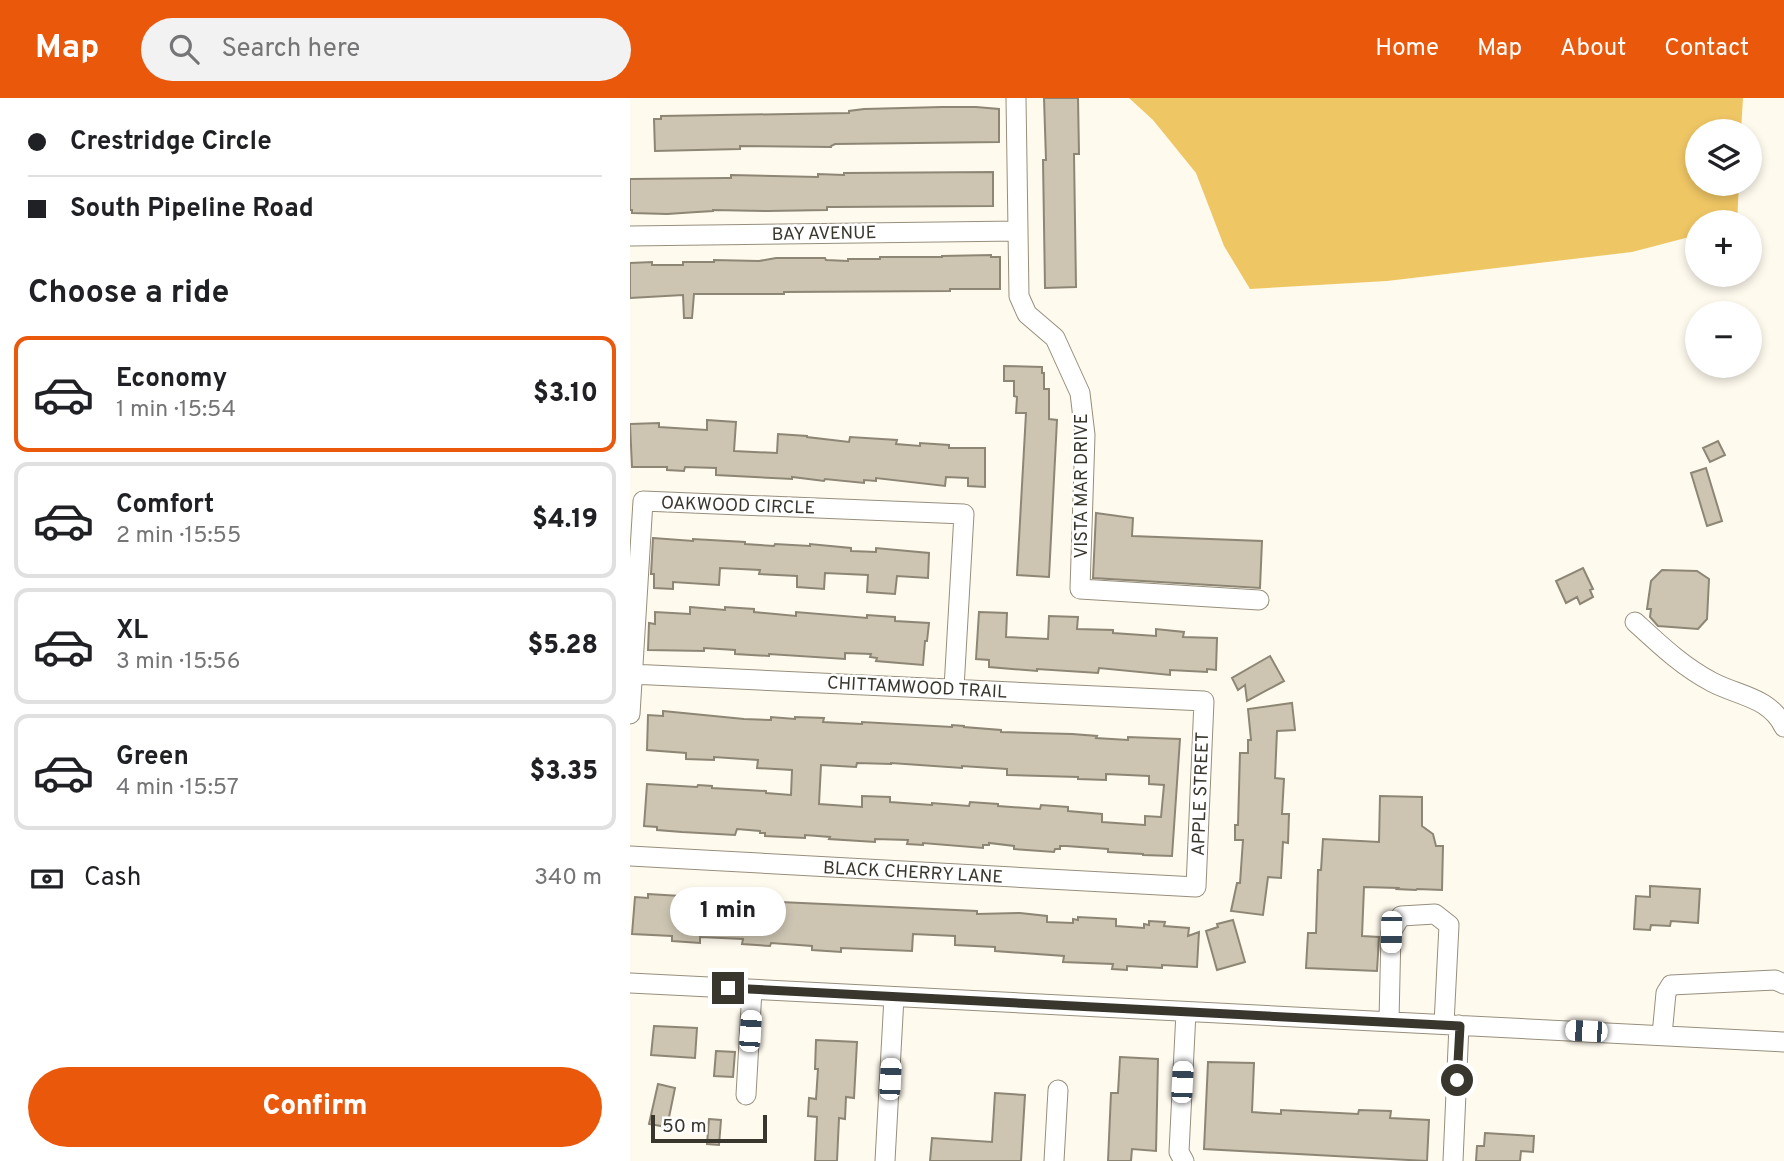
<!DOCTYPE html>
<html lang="en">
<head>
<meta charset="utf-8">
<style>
  :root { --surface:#fff; --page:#f2f2f2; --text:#202124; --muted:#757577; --line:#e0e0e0; --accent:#ea580c }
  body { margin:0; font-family:Overpass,sans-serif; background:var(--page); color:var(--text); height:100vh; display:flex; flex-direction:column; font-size:26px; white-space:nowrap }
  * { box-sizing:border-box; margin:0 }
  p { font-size:23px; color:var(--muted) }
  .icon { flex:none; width:38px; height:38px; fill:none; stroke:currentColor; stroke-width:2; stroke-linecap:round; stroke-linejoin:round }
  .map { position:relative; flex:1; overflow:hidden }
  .side { display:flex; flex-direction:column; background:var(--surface); width:630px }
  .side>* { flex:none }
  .top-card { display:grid; align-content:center; height:154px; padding:0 28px; background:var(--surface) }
  .controls { position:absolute; left:1055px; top:21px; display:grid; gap:14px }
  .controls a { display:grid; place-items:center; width:77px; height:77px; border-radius:50%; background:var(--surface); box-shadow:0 4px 10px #0003; font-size:35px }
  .scale { position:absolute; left:21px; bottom:18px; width:116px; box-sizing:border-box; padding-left:7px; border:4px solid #39362e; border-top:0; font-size:19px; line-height:24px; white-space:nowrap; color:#39362e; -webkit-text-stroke:5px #fff; paint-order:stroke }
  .end { position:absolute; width:32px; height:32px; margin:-16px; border:9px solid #39362e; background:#fff; box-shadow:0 0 0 4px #fff }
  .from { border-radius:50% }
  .bubble { position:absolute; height:49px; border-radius:24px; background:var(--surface); box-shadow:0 4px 10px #0003; font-size:23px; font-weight:800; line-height:49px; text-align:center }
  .car { position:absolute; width:21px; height:42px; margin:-21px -10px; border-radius:9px; box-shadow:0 0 5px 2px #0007; background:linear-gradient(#fff 24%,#345 0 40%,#fff 0 76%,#345 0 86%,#fff 0) }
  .top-card b { display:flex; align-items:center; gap:24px; height:66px; font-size:26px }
  .top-card b+b { border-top:2px solid var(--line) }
  .top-card i { width:18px; height:18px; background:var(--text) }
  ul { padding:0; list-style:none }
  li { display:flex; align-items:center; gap:21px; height:116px; margin:0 14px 10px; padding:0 14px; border:4px solid var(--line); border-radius:14px }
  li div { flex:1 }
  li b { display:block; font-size:26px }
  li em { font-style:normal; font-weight:800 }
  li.current { border-color:var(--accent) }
  li>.icon { width:63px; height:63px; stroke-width:1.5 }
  h2 { padding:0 28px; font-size:32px; line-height:84px }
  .pay { display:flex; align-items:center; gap:18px; height:77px; padding:0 28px; font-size:26px }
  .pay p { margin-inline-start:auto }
  .primary-button { display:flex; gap:14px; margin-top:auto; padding:14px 28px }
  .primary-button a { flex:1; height:80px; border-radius:42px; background:var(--accent); color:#fff; font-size:28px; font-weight:800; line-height:80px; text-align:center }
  header { display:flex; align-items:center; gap:42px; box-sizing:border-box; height:98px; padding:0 35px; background:var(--accent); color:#fff }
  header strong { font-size:33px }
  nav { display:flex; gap:38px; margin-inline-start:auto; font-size:24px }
  .search { width:490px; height:63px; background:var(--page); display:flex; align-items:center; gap:18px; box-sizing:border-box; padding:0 24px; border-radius:38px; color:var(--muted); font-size:26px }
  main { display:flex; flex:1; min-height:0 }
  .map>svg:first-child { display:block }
  .forest { fill:#efc664 }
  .building { fill:#cdc5b2; stroke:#8e8675; stroke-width:2; fill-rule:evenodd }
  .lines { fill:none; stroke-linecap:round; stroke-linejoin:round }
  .minor-casing { stroke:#978f7d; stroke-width:21 }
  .minor { stroke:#fff; stroke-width:19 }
  .route { stroke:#39362e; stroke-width:9 }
  .labels { text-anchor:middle; stroke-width:5; stroke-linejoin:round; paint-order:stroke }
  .street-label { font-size:18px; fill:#39362e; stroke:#fff }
</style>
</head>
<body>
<header>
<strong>Map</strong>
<div class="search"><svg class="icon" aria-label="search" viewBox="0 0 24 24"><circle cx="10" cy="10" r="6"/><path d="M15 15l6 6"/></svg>Search here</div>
<nav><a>Home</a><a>Map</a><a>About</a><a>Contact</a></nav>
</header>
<main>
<section class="side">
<div class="top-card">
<b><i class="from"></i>Crestridge Circle</b>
<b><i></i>South Pipeline Road</b>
</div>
<h2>Choose a ride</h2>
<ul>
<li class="current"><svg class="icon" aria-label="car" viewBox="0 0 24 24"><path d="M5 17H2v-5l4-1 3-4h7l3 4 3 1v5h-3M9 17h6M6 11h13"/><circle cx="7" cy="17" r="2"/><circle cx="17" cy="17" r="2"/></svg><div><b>Economy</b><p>1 min · 15:54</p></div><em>$3.10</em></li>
<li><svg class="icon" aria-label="car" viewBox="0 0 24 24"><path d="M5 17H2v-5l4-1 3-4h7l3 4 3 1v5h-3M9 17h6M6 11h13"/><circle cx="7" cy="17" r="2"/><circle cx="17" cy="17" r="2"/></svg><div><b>Comfort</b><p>2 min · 15:55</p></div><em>$4.19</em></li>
<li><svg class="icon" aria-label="car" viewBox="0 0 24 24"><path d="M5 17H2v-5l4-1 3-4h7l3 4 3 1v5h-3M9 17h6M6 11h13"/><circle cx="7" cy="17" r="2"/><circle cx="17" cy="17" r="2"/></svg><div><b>XL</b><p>3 min · 15:56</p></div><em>$5.28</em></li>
<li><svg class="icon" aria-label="car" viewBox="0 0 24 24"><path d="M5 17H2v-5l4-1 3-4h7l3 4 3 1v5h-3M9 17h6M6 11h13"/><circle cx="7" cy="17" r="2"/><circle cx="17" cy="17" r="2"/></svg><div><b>Green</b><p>4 min · 15:57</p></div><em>$3.35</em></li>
</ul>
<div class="pay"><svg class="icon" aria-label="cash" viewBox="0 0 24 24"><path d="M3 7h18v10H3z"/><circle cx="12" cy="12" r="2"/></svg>Cash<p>340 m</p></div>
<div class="primary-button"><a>Confirm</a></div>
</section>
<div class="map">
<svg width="1154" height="1063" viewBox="0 0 1154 1063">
  <rect width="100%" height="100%" fill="#fffaee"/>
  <path class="forest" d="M499,0h614l-2,33h-43v53h41l-2,38h-39l-1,13 -65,17 -245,29 -137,8 -26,-43 -28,-73 -43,-53z"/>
  <path class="building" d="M414,0h34l1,56h-5l2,133 -31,1 -2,-128h3z
    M312,9h34l23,2v33l-164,2 -4,2v1l-91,-1v3l-85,2 -1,-32h7v-3l188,-3v-2l15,-2z
    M363,74v34l-158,1h-8v3l-59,1 -55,-1v1l-16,1 -30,2 -35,-1v-3h-2v-31l95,-1h6v-3l87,2v-3l26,1v-2z
    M361,157v2h9v32h-50v2l-166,1v2h-90l-2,24h-8l-1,-23 -53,3v-35l22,-1v3h31v-3h31v-2l45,1 17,-3h49l1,2 22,1v-2h32v-2h62v-1z
    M374,268l38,1v6h2v16h5v30l8,1 -8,157 -32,-2 9,-162h-10l1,-16 -3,-1v-15h-10z
    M77,322l29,2 -2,29 43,2 1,-19 29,2v1l42,5 1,-5 47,3 -1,4 24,2v-3l29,2v3h36v39l-17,-1v-8l-22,-1 -1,9 -69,-8v3l-12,-1v3l-39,-4 -1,2 -32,-4v2l-76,-4v-7l-31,-1 -1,4 -17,-1v-3h-35l-2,-43 29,-1v4l48,3z
    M1088,343l7,14 -15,7 -7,-14z
    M1076,370l16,53 -15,5 -16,-53z
    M466,415l37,5 -1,18 130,5 -2,47 -167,-10z
    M23,440l40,3v-2l52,3v2l29,2 1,-2 35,2v-2l41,4v3l25,1v-4l53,5 -1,25 -31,-2 -2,18 -28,-2 1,-17 -43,-2 -1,16 -27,-2v-11l-38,-2 1,-4 -40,-2 -1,17 -46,-3v7l-19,-1v-14h-3z
    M953,470l10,21 -3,1 3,7 -13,7 -3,-7 -11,6 -10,-22z
    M1032,472l35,1 12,8 -2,40 -9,10 -40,-3 -8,-9 1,-8h-4l4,-28z
    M60,509l35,3v-3l29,2v3l42,4v-4l71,6v-3l28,2v4l34,2 -2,18h-2l-2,24 -47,-4 1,-3 -7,-1 1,-3 -26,-1v6l-76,-5v2l-34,-2v-4l-31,-2v3l-56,-1 1,-27 6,1v-12l35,2z
    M349,514l28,1 -1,24 42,2 1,-23 29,1 -1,12 36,1v3l43,3v-7l28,3 -1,5 34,1 -1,32 -9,-1v3l-37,-2v5l-71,-7 -1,5 -61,-4v2l-48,-4v-7l-13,-1z
    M640,558l14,25 -37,20 -2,-16 -7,5 -6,-12z
    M662,605l3,27 -18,1 -2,47 9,1 -2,35h7l-1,29 -5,-1 -2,36 -13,-1 -5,38 -32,-4 6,-28h3l3,-43h-8v-15h3l2,-72h8v-13h3l-3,-31z
    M33,613l81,8 27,1v-3l24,2v-2l29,1 -1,4 39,2v-2l90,5v-2l12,1v1l37,3v2l71,2 25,2 -1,2 32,2v-3l52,2 -8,117 -29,-1v-1l-35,-2v-3l-42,-3h-6v3h-5l-1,3 -40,-3v-3l-25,-3v2h-6v3l-60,-5v2l-16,-1 1,-4 -33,-1v3l-46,-3 1,-2 -25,-2v3l-40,-2v-3h-5v-2l-23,-2 -2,6 -53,-3 -25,-2v-3l-13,-1 3,-42 50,3 1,-2 14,1v2l54,3v2l25,2 1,-25 -35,-2 1,-8 -44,-3v3l-28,-1v-6l-39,-3 1,-35 15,1zM227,665l34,1v-1l71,5v-2l45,3v6l71,2v2l28,1v-6l43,2v8l15,1 -3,32 -16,-1v9l-43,-3v-8l-34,-3v-4l-27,-2 -1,4 -42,-3v-2l-28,-2 -1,4 -37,-3v2l-42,-3v-5l-28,-1v11l-43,-3 2,-39 35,2z
    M750,698l42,1v29l11,8 3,12h7l-1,44 -25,-1 -1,1 -19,-1 1,-1 -34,-1 -2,49 17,1 -2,34 -71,-3 2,-35h8l2,-63h3l2,-31 56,3z
    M1020,788l50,3 -2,34 -27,-2 -1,5 -19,-1 -1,5 -16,-1 2,-33 14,1z
    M18,796l132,8 197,9v3l43,-1 27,3v6l26,1v-4l5,1v-3l38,2v7l28,2v-4l5,1v-4l16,1 -1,4 25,2 -1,8 11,-4 -2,35 -35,-2v3l-35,-2v4l-15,-1 1,-5 -50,-2 1,-6 -69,-5v-4l-40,-2v-9l-42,-2 -1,17 -71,-3v4l-29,-2v-4l-41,-3 -1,3 -28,-2 1,-5 -43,-2v6l-28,-2v-5l-40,-2 3,-37 13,1z
    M603,822l12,42 -28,8 -11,-39 12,-4 -1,-3z
    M24,928l43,2 -2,30 -44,-3z
    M186,942l41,2 -3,56 -8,-1 -1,22 -6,-1 -2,43h-22l2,-44 -9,-1 1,-18 7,1 2,-30h-3z
    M86,953l19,1 -2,25 -19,-1z
    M490,959l38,2 -2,92 -24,-2 -1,12h-23l3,-68h7z
    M578,964l46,1 -2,49 29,2v-4l77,4 1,-4 32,1 -1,7 39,2 -2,41 -223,-12z
    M28,986l17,4 -8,39 -18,-3z
    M365,995l30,2 -4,66h-91l2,-23 60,4z
    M79,1021l12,1 -2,25 -12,-1z
    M855,1035l49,3 -1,16 -12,-1 -1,10h-44l1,-15h7z"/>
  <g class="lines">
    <g class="minor-casing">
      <path id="minor" d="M386,0l3,198 8,18 28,24 25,55 5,42 -5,154 179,11
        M0,138l388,-5
        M1005,524c24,22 48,45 77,60 26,14 58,15 72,45
        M0,576l574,27 -8,186 -566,-31
        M0,616l13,-213 321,13 -10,174
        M0,885l1154,59
        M759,923l2,-89 10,-16 34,-2 14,11 -5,99
        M1032,937l4,-42 5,-8 104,-5 9,4
        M116,997l6,-105
        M255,1063l9,-164
        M424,1063l4,-71
        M554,1063l-5,-9 7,-140
        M823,1063l6,-136"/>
    </g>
    <use href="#minor" class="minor"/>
  </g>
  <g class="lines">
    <path class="route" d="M98,890l732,38 -3,54"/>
  </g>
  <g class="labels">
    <g class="street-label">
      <text transform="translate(194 135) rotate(-1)" y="6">BAY AVENUE</text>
      <text transform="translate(451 388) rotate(-90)" y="6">VISTA MAR DRIVE</text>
      <text transform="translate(108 407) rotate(2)" y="6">OAKWOOD CIRCLE</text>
      <text transform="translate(287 589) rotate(3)" y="6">CHITTAMWOOD TRAIL</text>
      <text transform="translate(570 696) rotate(-88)" y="6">APPLE STREET</text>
      <text transform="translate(283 774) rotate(3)" y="6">BLACK CHERRY LANE</text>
    </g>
  </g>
</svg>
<div class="controls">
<a><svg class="icon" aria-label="layers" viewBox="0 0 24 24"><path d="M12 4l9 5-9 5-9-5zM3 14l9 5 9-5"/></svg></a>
<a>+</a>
<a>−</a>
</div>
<div class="scale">50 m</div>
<i class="end from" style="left:827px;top:982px"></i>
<i class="end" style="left:98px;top:890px"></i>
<div class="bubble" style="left:40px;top:789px;width:116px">1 min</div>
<i class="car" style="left:761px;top:834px;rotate:181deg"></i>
<i class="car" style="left:120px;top:933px;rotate:4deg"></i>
<i class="car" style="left:956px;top:933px;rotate:273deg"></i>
<i class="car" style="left:260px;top:981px;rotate:3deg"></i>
<i class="car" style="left:552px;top:984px;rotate:3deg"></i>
</div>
</main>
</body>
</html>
